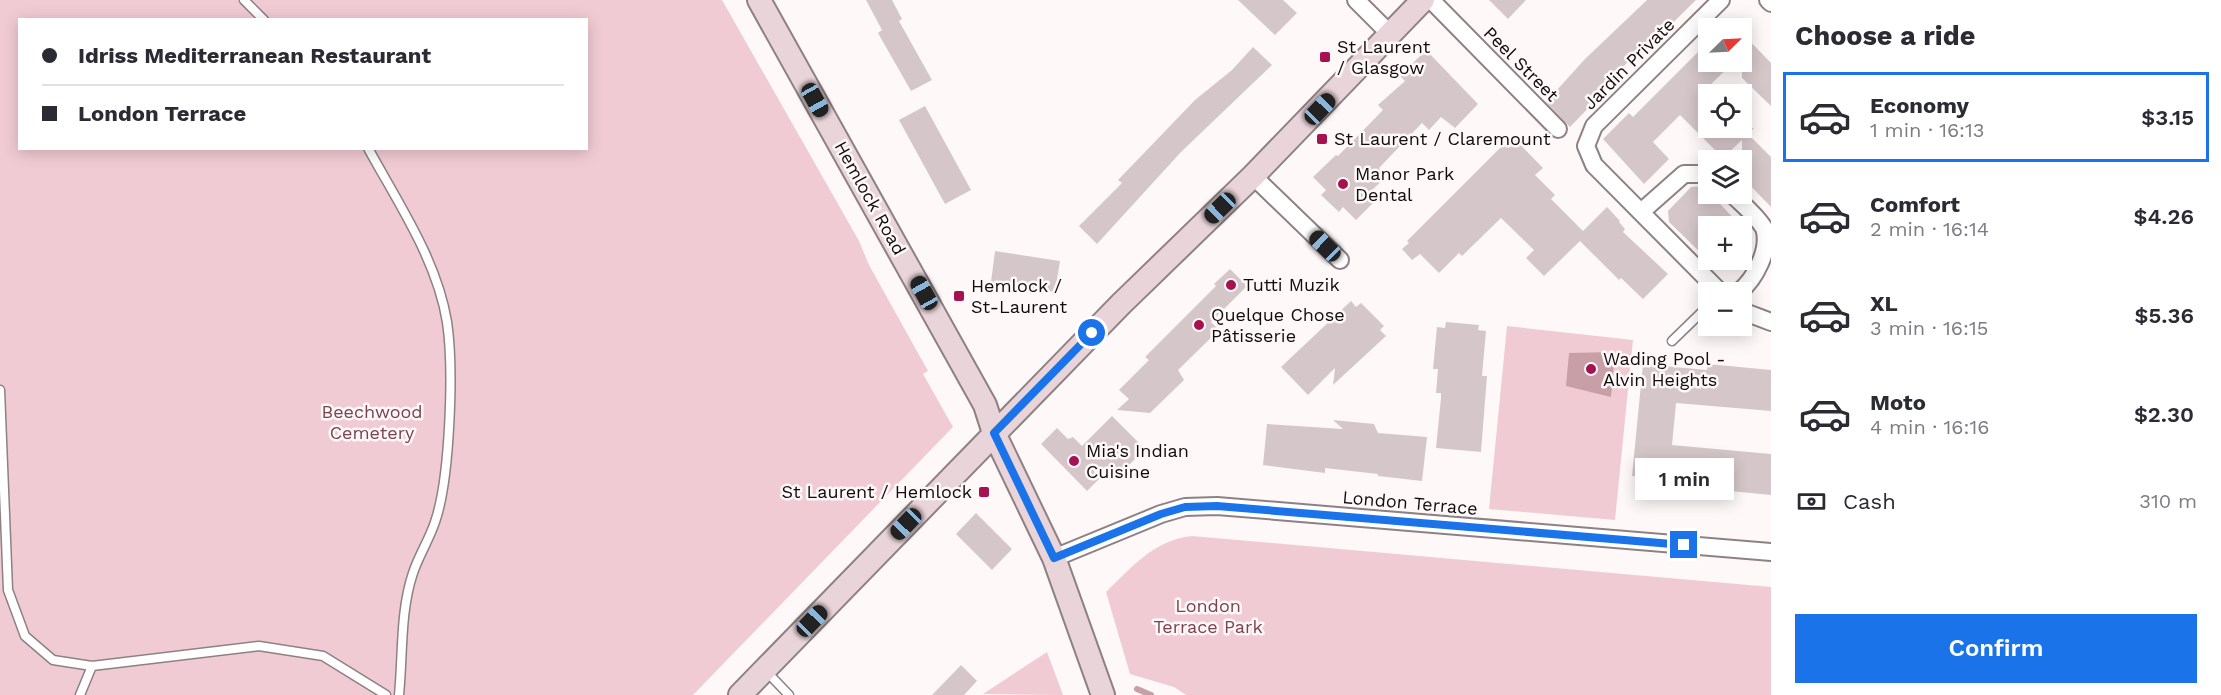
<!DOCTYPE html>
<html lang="en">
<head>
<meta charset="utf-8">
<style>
  :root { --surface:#fff; --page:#f7f7f7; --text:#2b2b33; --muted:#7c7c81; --line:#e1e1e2; --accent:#1a73e8 }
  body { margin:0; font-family:"Work Sans",sans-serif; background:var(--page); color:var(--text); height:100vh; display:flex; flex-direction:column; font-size:22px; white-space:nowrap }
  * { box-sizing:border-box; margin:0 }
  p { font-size:20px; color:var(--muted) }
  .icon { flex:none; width:33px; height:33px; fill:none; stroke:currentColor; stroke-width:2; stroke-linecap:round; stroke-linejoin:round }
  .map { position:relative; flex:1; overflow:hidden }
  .side { display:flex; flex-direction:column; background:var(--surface); width:450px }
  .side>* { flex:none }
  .banner { position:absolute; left:18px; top:18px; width:570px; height:132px; border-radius:0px; box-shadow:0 3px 15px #0003; display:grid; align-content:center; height:132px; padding:0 24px; background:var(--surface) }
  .needle { width:39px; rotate:66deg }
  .fabs { position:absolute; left:1698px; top:18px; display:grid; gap:12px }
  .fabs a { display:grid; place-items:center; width:54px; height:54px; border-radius:0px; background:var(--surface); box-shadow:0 3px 15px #0003; font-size:30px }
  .end { position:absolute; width:27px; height:27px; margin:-14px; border:8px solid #1a73e8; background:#fff; box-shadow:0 0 0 3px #fff }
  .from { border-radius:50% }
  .bubble { position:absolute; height:42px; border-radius:0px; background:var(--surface); box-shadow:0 3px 15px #0003; font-size:20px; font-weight:600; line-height:42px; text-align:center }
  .car { position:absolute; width:18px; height:36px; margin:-18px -9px; border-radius:8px; box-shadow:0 0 4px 2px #0007; background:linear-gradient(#222 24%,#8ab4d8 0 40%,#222 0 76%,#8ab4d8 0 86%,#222 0) }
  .banner b { display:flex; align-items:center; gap:21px; height:57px; font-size:22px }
  .banner b+b { border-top:2px solid var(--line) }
  .banner i { width:15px; height:15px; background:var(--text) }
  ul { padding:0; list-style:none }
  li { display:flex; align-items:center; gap:18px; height:90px; margin:0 12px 9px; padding:0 12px; border:3px solid transparent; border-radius:0px }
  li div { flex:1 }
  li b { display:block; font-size:22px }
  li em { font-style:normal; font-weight:600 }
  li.on { border-color:var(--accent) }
  li>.icon { width:54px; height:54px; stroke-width:1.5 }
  h2 { padding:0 24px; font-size:27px; line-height:72px }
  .pay { display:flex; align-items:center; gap:15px; height:66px; padding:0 24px; font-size:22px }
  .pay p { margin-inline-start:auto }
  .primary-button { display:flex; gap:12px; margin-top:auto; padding:12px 24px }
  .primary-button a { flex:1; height:69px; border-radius:0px; background:var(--accent); color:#fff; font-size:24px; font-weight:600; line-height:69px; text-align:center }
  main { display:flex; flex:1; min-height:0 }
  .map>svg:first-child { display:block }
  .green { fill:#f1cbd3; fill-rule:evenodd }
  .water { fill:#c89fa7 }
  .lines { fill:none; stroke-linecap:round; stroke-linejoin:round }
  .stream { stroke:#c89fa7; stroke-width:6 }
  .building { fill:#d5c7c9 }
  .lane-casing { stroke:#8e8184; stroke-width:11 }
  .street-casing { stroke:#8e8184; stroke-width:20 }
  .secondary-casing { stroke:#8e8184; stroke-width:26 }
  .lane { stroke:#fff; stroke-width:8 }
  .street { stroke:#fff; stroke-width:16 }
  .secondary { stroke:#e9d4d9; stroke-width:22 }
  .route { stroke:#1a73e8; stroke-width:8 }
  .poi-dot { fill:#a5124f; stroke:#fef8f9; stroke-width:2 }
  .labels { text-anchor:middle; stroke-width:5; stroke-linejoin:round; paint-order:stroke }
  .poi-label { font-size:18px; fill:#100b0c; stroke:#fef8f9; text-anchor:start }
  .street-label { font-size:18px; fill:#100b0c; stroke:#fef8f9 }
  .park-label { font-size:18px; fill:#7b4250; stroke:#fef8f9 }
</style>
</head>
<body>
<main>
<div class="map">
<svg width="1771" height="695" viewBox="0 0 1771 695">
  <rect width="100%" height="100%" fill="#fef8f9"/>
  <path class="green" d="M0,0h722l137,241 10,24 59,106 -5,3 30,53 -260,268h-693zM20,20h566v128h-566z
    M1507,326l126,14 -18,180 -126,-11z
    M1192,536l579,51v108h-585l-12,-8 -44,-13 -24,-82c26,-25 48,-52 86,-56z
    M1047,652l16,43 -80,-1z"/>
  <path class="water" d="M1615,352l-4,45 -45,-11 3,-33z"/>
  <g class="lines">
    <path class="stream" d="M1137,689l14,6"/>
  </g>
  <path class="building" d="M866,0h26l10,19 -3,2 33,59 -21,11 -33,-58 4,-3z
    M1238,0h45l14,13 -22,22z
    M1489,0h37l-18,19z
    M1647,0h49l-65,64 -2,-3 -21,21 -14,15 3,2 -27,28 -24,-25 39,-43z
    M1742,33l29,30v43l-29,-28z
    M1708,42v20h26l-26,25v41h46l-6,6 23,23v50l-29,-30v-37l-19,18 -43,-43 -27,27 16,17 -25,25 -41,-45 26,-26 4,4z
    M1253,47l19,18 -91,87 -84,92 -18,-18 43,-43 -4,-3 77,-80 37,-30z
    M1426,50l52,54 -23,24 -14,-11 -12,13 -7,-7 -43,45 8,8 -15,14 7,7 -23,23 -13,-13 -4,5 -18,-17 5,-5 -13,-13 23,-22 2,1 45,-46 -5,-5 27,-24 -5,-5z
    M925,106l46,84 -26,14 -46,-84z
    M1512,136l31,32 -8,7 20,20 -4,4 32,32 24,-24 13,14 -1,1 6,7 -2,3 45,42 -25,25 -22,-21 -2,2 -39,-39 -36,35 -18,-18 8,-8 -33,-32 -39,38 -3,-3 -20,20 -19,-19 -8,6 -10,-11 7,-6 -2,-2z
    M1703,186l38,40h-33v34l-39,-38 -1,-11 23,-24z
    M995,251l65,10 -5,31 -64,-10z
    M1230,269l17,17 -36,36 8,8 -41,40 6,10 -34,33 -33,-3 12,-11 -10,-9 30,-30 -4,-3 71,-71 -2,-2z
    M1351,301l5,6 5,-4 23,23 -4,4 6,6 -53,49 2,-17 -27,27 -27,-28z
    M1446,322l33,3 -1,5 8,1 -4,45h5l-6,76 -45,-4 5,-50v-5h-5l2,-24h-5l4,-42 8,1z
    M1643,364l64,6 1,-6 63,6v41l-95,-8 -4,42 99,9v41l-72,-7v-6l-67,-6z
    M1112,416l33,33 -24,24 -8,-8 -26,26 -46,-47 16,-16 11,11 5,-2 9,9z
    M1333,420l41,4 4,9 49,4 -5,44 -44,-5v-2l-53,-6v5l-62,-8 4,-41 76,5z
    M976,513l36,36 -20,21 -36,-36z
    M961,665l16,16 -13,14h-32z"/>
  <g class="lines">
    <g class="lane-casing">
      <path id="lane" d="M244,0l20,20
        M368,148c30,55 69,112 79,174 7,47 3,157 -12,200 -6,18 -16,33 -22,51 -13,38 -10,82 -14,122
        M1672,341l36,-35
        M0,390l8,200 17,46 28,24 39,6 167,-20 64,10 63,39
        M766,671l23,24
        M80,695l12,-29"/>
    </g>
    <g class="street-casing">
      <path id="street" d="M1356,0l34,34
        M1431,0l127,129
        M1768,0l3,3
        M1253,176l87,84
        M1732,194c10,10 24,21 32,34 7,21 -9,51 -25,64
        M1641,212l43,-38h24
        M1720,292l-126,-127 -8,-19 8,-20 127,-126
        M1742,311l29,11
        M1054,558l107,-44 24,-7 32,-1 554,46"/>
    </g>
    <g class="secondary-casing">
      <path id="secondary" d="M759,0l226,405 9,28 60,125 49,137
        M740,695l381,-391 132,-128 170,-176"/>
    </g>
    <use href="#lane" class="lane"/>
    <use href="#street" class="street"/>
    <use href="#secondary" class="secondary"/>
  </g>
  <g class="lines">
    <path class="route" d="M1092,333l-98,100 60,125 107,-44 24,-7 32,-1 467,39"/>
  </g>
  <g class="poi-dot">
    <rect x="1319" y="51" width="12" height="12" rx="3"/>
    <rect x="1316" y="133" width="12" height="12" rx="3"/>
    <circle cx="1343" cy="184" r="6"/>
    <circle cx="1231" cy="285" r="6"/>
    <rect x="953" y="290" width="12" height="12" rx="3"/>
    <circle cx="1199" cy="325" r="6"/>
    <circle cx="1591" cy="369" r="6"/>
    <circle cx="1074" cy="461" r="6"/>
    <rect x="978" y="486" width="12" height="12" rx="3"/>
  </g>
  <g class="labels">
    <g class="poi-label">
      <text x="1337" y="53">St Laurent<tspan x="1337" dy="21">/ Glasgow</tspan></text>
      <text x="1334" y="145">St Laurent / Claremount</text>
      <text x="1355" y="180">Manor Park<tspan x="1355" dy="21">Dental</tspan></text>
      <text x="1243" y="291">Tutti Muzik</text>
      <text x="971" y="292">Hemlock /<tspan x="971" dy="21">St-Laurent</tspan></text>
      <text x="1211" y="321">Quelque Chose<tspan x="1211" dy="21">Pâtisserie</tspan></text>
      <text x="1603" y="365">Wading Pool -<tspan x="1603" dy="21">Alvin Heights</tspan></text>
      <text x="1086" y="457">Mia's Indian<tspan x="1086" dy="21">Cuisine</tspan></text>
      <text x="972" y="498" text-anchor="end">St Laurent / Hemlock</text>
    </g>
    <g class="street-label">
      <text transform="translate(1521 64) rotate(45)" y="6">Peel Street</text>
      <text transform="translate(1629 64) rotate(-45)" y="6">Jardin Private</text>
      <text transform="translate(870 198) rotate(61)" y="6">Hemlock Road</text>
      <text transform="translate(1410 503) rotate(5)" y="6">London Terrace</text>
    </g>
    <g class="park-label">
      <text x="372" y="418">Beechwood<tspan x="372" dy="21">Cemetery</tspan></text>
      <text x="1208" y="612">London<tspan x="1208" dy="21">Terrace Park</tspan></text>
    </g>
  </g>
</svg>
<div class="fabs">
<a><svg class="needle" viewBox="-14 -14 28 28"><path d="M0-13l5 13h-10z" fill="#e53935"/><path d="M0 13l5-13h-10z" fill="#7c7c81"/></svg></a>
<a><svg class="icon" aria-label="locate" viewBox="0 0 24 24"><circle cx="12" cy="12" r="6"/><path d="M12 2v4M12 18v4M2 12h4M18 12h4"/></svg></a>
<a><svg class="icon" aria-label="layers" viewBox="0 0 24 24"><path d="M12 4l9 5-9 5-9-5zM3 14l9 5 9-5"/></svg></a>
<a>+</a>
<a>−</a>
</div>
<i class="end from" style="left:1092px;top:333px"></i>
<i class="end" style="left:1684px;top:545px"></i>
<div class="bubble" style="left:1635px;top:458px;width:99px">1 min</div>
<i class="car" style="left:815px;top:100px;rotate:151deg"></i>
<i class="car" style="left:1320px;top:109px;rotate:44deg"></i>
<i class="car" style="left:1220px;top:208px;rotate:226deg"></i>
<i class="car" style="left:1325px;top:246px;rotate:314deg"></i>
<i class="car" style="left:924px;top:293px;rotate:331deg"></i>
<i class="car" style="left:906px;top:524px;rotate:224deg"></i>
<i class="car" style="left:812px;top:621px;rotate:44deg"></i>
<div class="banner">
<b><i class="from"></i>Idriss Mediterranean Restaurant</b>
<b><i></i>London Terrace</b>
</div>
</div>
<section class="side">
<h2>Choose a ride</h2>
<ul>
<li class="on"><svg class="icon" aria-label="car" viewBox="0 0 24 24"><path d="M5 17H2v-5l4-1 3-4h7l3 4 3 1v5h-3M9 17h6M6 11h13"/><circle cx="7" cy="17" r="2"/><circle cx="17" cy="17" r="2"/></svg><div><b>Economy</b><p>1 min · 16:13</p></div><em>$3.15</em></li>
<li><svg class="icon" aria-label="car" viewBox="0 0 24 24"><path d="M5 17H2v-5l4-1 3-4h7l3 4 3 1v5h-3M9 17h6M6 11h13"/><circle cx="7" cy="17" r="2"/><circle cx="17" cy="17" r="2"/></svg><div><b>Comfort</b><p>2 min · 16:14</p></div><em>$4.26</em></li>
<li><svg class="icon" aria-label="car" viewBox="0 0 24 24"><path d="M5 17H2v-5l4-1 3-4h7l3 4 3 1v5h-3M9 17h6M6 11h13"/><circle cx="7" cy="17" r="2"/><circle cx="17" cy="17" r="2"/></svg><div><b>XL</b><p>3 min · 16:15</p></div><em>$5.36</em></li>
<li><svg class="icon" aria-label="car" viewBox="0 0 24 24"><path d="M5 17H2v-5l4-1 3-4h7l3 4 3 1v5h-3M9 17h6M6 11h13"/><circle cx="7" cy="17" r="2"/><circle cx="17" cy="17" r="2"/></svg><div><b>Moto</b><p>4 min · 16:16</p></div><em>$2.30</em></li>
</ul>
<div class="pay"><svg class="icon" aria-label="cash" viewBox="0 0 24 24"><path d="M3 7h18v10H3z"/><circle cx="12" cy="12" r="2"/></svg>Cash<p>310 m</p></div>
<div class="primary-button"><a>Confirm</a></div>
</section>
</main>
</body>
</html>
